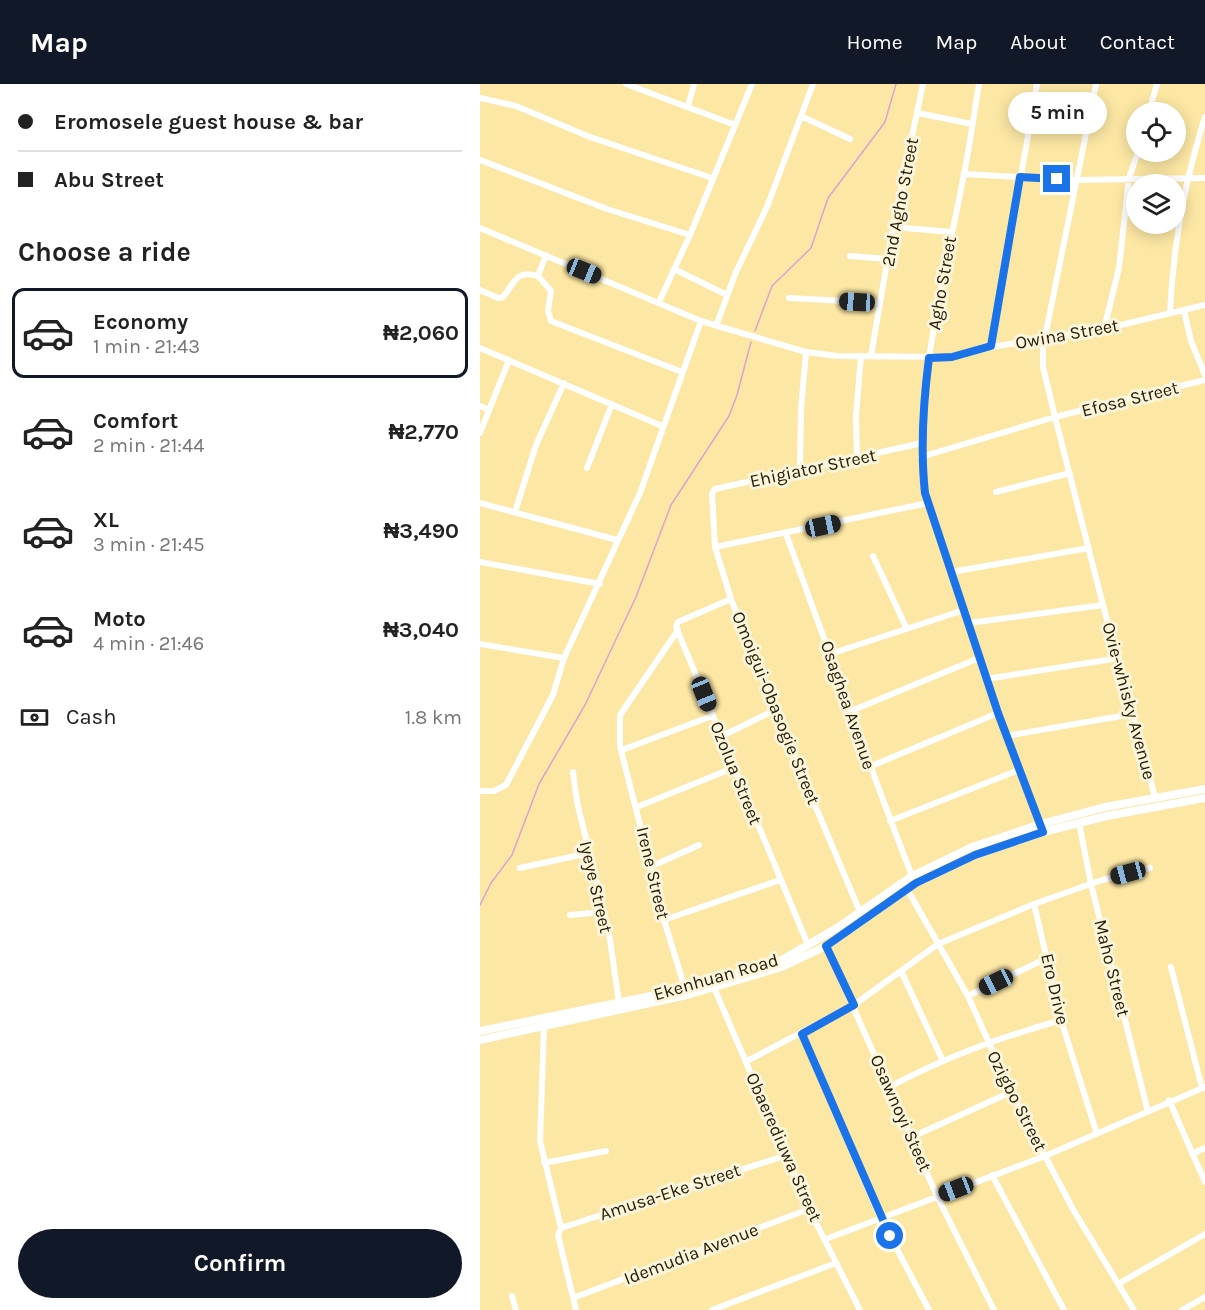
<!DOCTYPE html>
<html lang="en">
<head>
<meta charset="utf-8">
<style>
  :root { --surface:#fff; --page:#f2f2f2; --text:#222; --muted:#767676; --line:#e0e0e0; --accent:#111827 }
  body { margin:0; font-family:Karla,sans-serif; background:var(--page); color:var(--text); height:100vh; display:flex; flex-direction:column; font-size:22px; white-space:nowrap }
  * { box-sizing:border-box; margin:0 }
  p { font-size:20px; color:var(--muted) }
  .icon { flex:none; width:33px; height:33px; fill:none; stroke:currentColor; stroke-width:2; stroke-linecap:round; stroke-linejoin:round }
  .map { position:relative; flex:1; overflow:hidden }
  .details { display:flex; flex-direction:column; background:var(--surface); width:480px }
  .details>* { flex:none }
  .guide { display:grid; align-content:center; height:132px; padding:0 18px; background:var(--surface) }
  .tools { position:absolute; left:646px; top:18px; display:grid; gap:12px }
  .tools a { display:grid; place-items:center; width:60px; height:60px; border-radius:50%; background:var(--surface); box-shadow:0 3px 15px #0003; font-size:30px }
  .end { position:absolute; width:27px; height:27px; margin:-14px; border:8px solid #1a73e8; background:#fff; box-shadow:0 0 0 3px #fff }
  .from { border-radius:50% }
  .bubble { position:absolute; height:42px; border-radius:21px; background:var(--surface); box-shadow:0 3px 15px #0003; font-size:20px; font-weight:700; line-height:42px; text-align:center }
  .car { position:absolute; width:18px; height:36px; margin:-18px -9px; border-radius:8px; box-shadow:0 0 4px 2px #0007; background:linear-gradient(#222 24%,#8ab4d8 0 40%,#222 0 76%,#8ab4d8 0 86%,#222 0) }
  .guide b { display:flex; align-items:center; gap:21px; height:57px; font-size:22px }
  .guide b+b { border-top:2px solid var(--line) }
  .guide i { width:15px; height:15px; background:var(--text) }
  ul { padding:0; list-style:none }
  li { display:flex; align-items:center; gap:18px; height:90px; margin:0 12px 9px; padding:0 6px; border:3px solid transparent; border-radius:12px }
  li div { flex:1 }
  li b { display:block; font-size:22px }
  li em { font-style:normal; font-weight:700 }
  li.active { border-color:var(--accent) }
  li>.icon { width:54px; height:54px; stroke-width:1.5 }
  h2 { padding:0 18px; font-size:27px; line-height:72px }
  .pay { display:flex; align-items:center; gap:15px; height:66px; padding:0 18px; font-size:22px }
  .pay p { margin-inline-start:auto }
  .cta { display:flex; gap:12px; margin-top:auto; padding:12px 18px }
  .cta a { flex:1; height:69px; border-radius:36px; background:var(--accent); color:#fff; font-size:24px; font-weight:700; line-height:69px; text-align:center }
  header { display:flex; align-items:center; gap:36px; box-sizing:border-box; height:84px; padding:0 30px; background:var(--accent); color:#fff }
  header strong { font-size:28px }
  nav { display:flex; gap:33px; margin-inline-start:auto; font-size:21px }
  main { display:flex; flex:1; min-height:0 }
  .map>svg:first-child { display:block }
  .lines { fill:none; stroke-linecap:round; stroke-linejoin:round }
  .stream { stroke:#daa4cf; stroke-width:1.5 }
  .minor { stroke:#fff; stroke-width:6 }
  .major { stroke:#fff; stroke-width:8 }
  .route { stroke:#1a73e8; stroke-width:8 }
  .labels { text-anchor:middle; stroke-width:6; stroke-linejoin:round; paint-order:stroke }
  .street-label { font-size:18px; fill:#221b01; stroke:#fdf5db }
</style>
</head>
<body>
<header>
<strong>Map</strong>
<nav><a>Home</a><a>Map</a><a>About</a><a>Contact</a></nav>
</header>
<main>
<section class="details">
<div class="guide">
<b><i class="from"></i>Eromosele guest house &amp; bar</b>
<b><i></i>Abu Street</b>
</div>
<h2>Choose a ride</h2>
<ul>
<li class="active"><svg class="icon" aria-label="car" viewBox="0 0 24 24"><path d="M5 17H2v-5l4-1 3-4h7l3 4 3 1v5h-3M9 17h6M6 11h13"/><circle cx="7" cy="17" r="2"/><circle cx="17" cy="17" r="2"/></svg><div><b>Economy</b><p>1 min · 21:43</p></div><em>₦2,060</em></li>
<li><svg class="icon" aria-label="car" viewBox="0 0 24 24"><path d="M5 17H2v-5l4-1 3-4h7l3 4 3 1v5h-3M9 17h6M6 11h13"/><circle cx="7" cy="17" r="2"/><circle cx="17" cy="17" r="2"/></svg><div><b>Comfort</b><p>2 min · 21:44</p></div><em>₦2,770</em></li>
<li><svg class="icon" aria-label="car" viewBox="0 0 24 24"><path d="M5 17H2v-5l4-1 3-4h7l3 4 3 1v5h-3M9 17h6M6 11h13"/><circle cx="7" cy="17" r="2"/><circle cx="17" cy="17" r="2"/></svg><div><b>XL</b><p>3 min · 21:45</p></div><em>₦3,490</em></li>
<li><svg class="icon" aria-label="car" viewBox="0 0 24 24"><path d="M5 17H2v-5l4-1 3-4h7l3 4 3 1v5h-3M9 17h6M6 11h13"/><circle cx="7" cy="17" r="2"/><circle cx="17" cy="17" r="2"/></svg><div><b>Moto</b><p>4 min · 21:46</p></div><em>₦3,040</em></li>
</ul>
<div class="pay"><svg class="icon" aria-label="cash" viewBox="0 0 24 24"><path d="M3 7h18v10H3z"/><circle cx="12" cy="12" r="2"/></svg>Cash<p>1.8 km</p></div>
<div class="cta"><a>Confirm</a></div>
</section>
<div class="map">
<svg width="725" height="1226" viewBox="0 0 725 1226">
  <rect width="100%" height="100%" fill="#fce7a4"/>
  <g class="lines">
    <path class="stream" d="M275,247l17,-45 39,-38 17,-50 57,-76 11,-38
      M0,821l11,-22 21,-28 27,-71 46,-79 51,-108 35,-92 58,-89 8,-21 14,-53"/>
    <path class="minor" d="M146,0l109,41
      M499,0c-5,30 -9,60 -15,90 -20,106 -50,211 -39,319l73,220 43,113
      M616,0l-53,263v20l12,50 48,188
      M0,14l36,8 74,31 122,41
      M208,22l6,-22
      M669,28l8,-28
      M438,29l54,11
      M321,32l49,23
      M0,76l127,49 83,26
      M484,90l111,6 130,-2
      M413,143l58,5
      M0,144l221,93 105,31 31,4 115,1 39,-10 113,-18 101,-24
      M370,172l38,3
      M194,185l53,26
      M58,192l8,-21
      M0,206l18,8 5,-1c12,-14 13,-28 35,-21l13,15 -3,20 3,10 131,51
      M309,214l91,5
      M179,218l31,-67 62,-151
      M704,226l7,31 14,34
      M690,229c3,-66 15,-134 35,-196
      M236,242l20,-54 31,-65 46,-123
      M624,245l15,-61 10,-90 9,-26
      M511,263l46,-263
      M0,264l182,78
      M391,272l22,-129 30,-143
      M0,322l9,4
      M0,349l29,-73
      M441,373l134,-40 150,-37
      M377,375l-1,-43 5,-60
      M107,384l25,-64
      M320,385l1,-59 5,-58
      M516,408l74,-19
      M0,419l137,37
      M35,428l21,-67 28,-62
      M306,450c42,114 82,229 126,342
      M235,463l213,-44
      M393,472l33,71
      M0,478l120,22
      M471,488l138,-24
      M251,515l-53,23 -2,5 132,318
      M489,539l134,-18 52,192
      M198,546l-58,85v31l44,174 22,72
      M0,560l84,14
      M350,570l134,-44
      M506,595l133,-21
      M371,627l128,-53
      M526,652l127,-22
      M240,653l55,-27
      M142,666l90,-34
      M389,683l129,-54
      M93,688l4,30 32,131 10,70
      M0,707h14l12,-6 47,-90 11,-37 76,-165 61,-172
      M157,723l96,-39
      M410,737l129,-51
      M599,739l12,61 57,228
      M172,782l47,-21
      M40,784l69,-15
      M427,805l61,107 43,96 63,119 60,99
      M554,820l27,116 35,111
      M380,828l-85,-202 -44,-111 -16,-52 -3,-54 3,-4 207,-46
      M90,831l33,-3
      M184,836l116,-40
      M346,862l111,250 57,114
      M691,883l31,121
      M421,887l41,88
      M232,899l97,226 51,101
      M488,912l79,-38
      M64,942l-4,115 21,87
      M322,950l78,183 49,93
      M267,977l107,-56 84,-61 96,-40 68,-24 48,-12
      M409,1003c59,-31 107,-48 172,-67
      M689,1016l36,82
      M432,1053l99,-45
      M712,1070l13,-6
      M64,1079l62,-12
      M512,1091l72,135
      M346,1155l219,-83 160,-69
      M638,1200l87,-50
      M32,1212l4,14
      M93,1214l236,-89
      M96,1226l-18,-75 3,-7 226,-73
      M232,1226l124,-47
      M702,1226l23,-13"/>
    <path class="major" d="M0,947l205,-42 95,-28 57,-33 75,-52 60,-29 69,-23 64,-17 100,-18
      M0,956l207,-45 95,-28 44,-21 90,-63 59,-28 68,-23 64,-16 98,-18"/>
  </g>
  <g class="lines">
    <path class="route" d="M410,1152l-88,-202 52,-29 -28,-59 90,-63 59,-28 68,-23 -45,-119 -73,-220c-5,-46 -2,-89 4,-135l23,-1 39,-11 29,-169 37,2"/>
  </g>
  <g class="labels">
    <g class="street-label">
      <text transform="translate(420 118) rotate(-79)" y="6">2nd Agho Street</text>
      <text transform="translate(462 199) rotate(-80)" y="6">Agho Street</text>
      <text transform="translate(587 250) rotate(-10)" y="6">Owina Street</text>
      <text transform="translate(650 315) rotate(-14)" y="6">Efosa Street</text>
      <text transform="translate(333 384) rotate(-12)" y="6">Ehigiator Street</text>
      <text transform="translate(649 617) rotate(75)" y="6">Ovie-whisky Avenue</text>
      <text transform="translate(368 621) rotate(71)" y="6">Osaghea Avenue</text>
      <text transform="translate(296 624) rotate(68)" y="6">Omoigui-Obasogie Street</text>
      <text transform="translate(256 689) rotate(68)" y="6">Ozolua Street</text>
      <text transform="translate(173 789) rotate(77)" y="6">Irene Street</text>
      <text transform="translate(116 803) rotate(77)" y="6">Iyeye Street</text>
      <text transform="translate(632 884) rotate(76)" y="6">Maho Street</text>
      <text transform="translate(236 893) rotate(-16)" y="6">Ekenhuan Road</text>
      <text transform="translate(575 905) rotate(77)" y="6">Ero Drive</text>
      <text transform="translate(537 1017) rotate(63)" y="6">Ozigbo Street</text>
      <text transform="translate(421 1029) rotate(66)" y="6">Osawnoyi Steet</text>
      <text transform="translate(304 1063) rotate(66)" y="6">Obaerediuwa Street</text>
      <text transform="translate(190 1108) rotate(-18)" y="6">Amusa-Eke Street</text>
      <text transform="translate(211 1170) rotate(-21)" y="6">Idemudia Avenue</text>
    </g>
  </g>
</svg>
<div class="tools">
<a><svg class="icon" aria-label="locate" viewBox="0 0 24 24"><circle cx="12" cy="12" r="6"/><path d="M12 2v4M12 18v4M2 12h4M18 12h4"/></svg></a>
<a><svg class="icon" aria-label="layers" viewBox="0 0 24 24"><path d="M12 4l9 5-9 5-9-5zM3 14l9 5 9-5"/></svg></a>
</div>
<i class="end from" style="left:410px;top:1152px"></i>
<i class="end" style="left:577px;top:95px"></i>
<div class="bubble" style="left:528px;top:8px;width:99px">5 min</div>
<i class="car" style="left:104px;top:187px;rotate:112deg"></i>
<i class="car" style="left:377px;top:218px;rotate:273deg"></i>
<i class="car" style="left:343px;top:442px;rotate:78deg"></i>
<i class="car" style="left:224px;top:610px;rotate:158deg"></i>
<i class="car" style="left:648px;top:789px;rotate:255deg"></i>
<i class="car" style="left:516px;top:898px;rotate:244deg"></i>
<i class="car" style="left:476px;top:1105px;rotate:249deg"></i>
</div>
</main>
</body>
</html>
